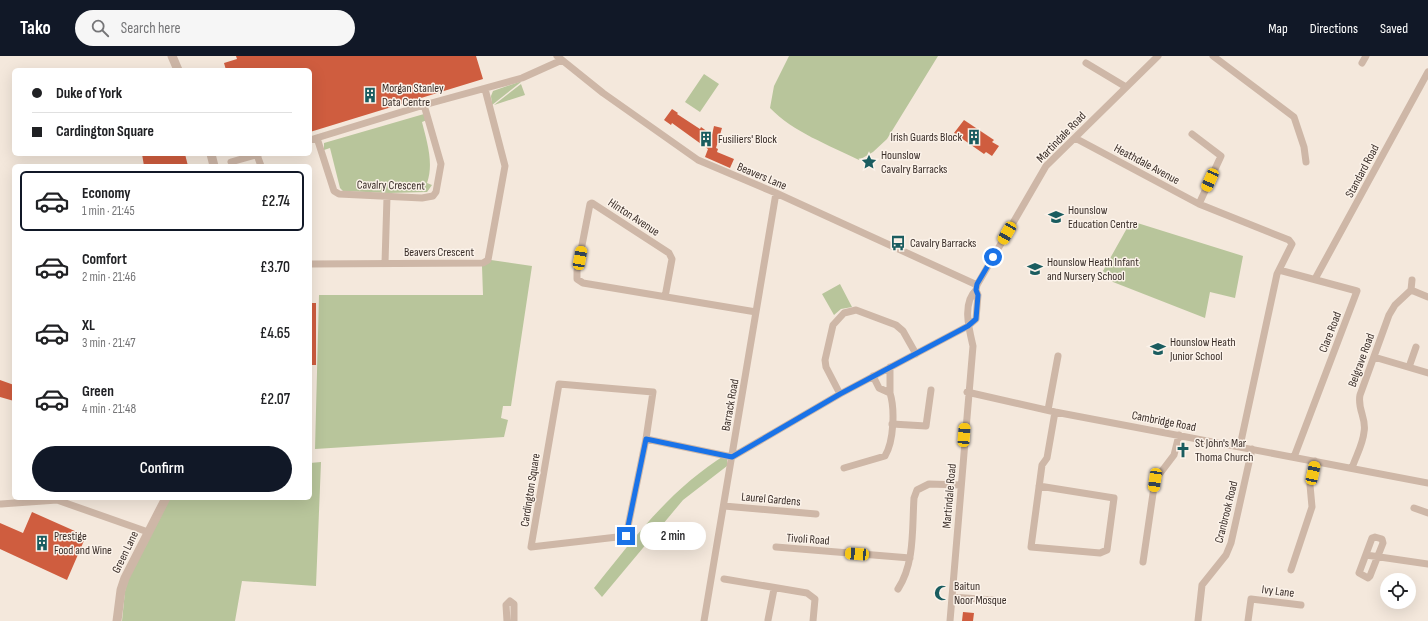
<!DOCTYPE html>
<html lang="en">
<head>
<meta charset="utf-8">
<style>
  :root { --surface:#fff; --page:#f6f6f6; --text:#202124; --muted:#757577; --line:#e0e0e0; --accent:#111827 }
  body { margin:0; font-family:"Sofia Sans Condensed",sans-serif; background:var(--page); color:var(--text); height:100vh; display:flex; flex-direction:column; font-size:15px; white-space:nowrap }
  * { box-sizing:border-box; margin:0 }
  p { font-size:13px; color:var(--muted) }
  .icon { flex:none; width:22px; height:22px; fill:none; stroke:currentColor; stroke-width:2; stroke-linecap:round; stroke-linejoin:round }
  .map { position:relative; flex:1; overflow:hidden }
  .sheet { position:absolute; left:12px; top:108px; width:300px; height:336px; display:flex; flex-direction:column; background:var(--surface); border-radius:6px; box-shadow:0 4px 16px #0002 }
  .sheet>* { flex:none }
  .guide { position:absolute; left:12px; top:12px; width:300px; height:88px; border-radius:6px; box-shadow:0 4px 16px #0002; display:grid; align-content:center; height:88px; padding:0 20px; background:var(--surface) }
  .tools { position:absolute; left:1380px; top:517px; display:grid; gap:8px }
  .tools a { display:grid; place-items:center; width:36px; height:36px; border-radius:50%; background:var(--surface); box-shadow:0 4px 16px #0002; font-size:20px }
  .end { position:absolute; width:18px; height:18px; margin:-9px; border:5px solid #1a73e8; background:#fff; box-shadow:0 0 0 2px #fff }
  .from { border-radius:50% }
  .bubble { position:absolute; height:28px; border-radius:14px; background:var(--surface); box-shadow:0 4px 16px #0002; font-size:13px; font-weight:600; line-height:28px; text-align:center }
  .car { position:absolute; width:12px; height:24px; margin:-12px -6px; border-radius:5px; box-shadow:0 0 3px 1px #0007; background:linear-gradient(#f5c518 24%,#345 0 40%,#f5c518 0 76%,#345 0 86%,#f5c518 0) }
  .guide b { display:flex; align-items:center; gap:14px; height:38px; font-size:15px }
  .guide b+b { border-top:1px solid var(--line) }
  .guide i { width:10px; height:10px; background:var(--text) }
  ul { padding:7px 0 0; list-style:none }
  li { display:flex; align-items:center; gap:12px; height:60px; margin:0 8px 6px; padding:0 12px; border:2px solid transparent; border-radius:6px }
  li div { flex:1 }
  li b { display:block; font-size:15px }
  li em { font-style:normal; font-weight:600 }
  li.current { border-color:var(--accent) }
  li>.icon { width:36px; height:36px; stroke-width:1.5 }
  .cta { display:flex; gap:8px; margin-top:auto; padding:8px 20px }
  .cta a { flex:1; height:46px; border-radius:24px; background:var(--accent); color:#fff; font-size:16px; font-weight:600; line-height:46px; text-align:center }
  header { display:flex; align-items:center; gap:24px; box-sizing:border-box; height:56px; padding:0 20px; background:var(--accent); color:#fff }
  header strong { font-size:19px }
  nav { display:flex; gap:22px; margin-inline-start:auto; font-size:14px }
  .search { width:280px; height:36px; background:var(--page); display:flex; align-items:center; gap:10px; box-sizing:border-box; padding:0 14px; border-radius:22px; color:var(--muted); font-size:15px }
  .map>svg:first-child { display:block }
  .green { fill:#b8c59b }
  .building { fill:#cf5d3f }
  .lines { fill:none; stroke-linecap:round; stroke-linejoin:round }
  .minor { stroke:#ceb7a7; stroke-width:7 }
  .tertiary { stroke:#ceb7a7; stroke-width:9 }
  .route { stroke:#1a73e8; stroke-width:5 }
  .labels { text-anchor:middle; stroke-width:3; stroke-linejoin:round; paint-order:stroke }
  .poi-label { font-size:12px; fill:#392d28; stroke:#fbf2e9; text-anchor:start }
  .street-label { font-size:12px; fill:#392d28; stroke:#fbf2e9 }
</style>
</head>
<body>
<header>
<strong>Tako</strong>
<div class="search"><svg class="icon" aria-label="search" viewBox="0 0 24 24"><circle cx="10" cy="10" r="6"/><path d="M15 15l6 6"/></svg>Search here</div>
<nav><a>Map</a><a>Directions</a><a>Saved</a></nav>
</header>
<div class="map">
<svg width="1428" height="565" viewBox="0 0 1428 565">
  <rect width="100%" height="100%" fill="#f4e8dc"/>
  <path class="green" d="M789,0h149l-51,83 -14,13 -14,8c-30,-15 -66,-28 -89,-52l4,-22z
    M704,18l15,10 -19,28 -15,-10z
    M519,26h2l-29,23 -1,-9 2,-5z
    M521,28l4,11 -31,10z
    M424,58l3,6 -5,2c5,20 12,41 5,61l5,2 -5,7 -39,1 -45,-2 -3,-3 -10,-40 -6,2v-7z
    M1131,165l112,35 -8,42 -25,-6 -5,26 -92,-36 -10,-11z
    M491,204l41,6 -21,140h-8l-2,12 7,2 -4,17 -189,12 4,-154h164l-1,-29z
    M840,228l12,23 -11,2 -7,6 -12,-21z
    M727,398v12l-44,34 -81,97 -8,-9c41,-51 77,-100 133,-134z
    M321,406l-5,124 -74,-5 -7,40h-113l3,-30 5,-18 40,-75h140v-35z"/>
  <path class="building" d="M236,0h240l7,23 -173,53v-62h-84l-2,-7 13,-4z
    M672,53l6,4 -1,1 23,15 1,-2 11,8 2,-9 8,2 -6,20 2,1 -1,3 17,7 -4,9 -25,-11 3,-8 -36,-26 -1,2 -7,-5z
    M964,64l30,20 -2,2 7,4 -7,10 -6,-4 -2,2 -30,-21z
    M142,98h43l3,12h-44z
    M310,247h6v62h-6z
    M0,324l14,5v16l-14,-4z
    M32,456l54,24 -19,44 -67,-31v-26l23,10z
    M963,556l11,1 -1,8h-11z"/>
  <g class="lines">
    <path class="minor" d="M557,0l46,37 95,67 78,33 201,92
      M1213,0l81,61 10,30 2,15
      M1086,7l40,24
      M1362,7l4,-7
      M1192,78l29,22 -22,48
      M317,82l17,53 5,3 83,4 11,-2 3,-4 5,-28 -17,-59
      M1075,82l124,66 90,36 3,4 -15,30 -37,172
      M310,84l114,-35 98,-27 40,-18
      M257,99l4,11
      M231,106l28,-8
      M385,207l2,-66
      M310,208l173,-1 5,-3 17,-94 -20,-77
      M1279,214l78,21 -63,166
      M1315,223l113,-207
      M1411,234l17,7
      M665,241l7,-38 -3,-6 -77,-50 -2,1 -13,67v8l6,4c58,10 116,19 173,29
      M1374,301l54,16
      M1409,311l7,-20
      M967,336l88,20 373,71
      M890,337v-26
      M840,338l-14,-27 -1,-7 8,-35 11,-12 12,-3 40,15 7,6 13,23
      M1048,354l10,-54
      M892,368l34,2 5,-36
      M646,383l7,-47 -94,-8 -28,163 95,-11 20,-97 86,18
      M732,401l108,-63 128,-68 8,-7 2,-24 -2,-5 1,-5 69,-119 112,-110
      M844,412l41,-12c9,-15 10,-47 5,-63l-11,-5 -6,-12
      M1352,412c4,-12 11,-24 12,-36 3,-13 -7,-23 -4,-37l29,-80 6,-10 16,-15 1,-10
      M1039,430l75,12 -7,52 -7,3 -69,-6 11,-82 5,-7 8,-46
      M1,448l56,-4 91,32
      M724,450l92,8
      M1414,452l14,5
      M1375,481l7,2 1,4 -13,33 -2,2 -9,-5 13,-35z
      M776,491l134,11
      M1366,499l62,9
      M1143,506l12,-82 19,-25 5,-20
      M1291,514l21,-63 -2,-22 5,-24
      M724,523l83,14 8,6 -2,22
      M898,533c17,-26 14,-61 16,-91l3,-8 12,-6 32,1
      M952,541l41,3
      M768,564l6,-31
      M507,565l-1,-16 4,-4 4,3v17
      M704,565l72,-428
      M950,565l23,-275c-4,-17 -11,-43 3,-56
      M1198,565l4,-36 24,-30 5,-12 21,-94
      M1248,565l3,-22 50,6"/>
    <path class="tertiary" d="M172,0l6,14
      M211,98l3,12
      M117,565l4,-31 4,-12 41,-80"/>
  </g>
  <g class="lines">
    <path class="route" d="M626,480l20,-97 86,18 108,-63 128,-68 8,-7 2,-24 -2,-5 1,-6 16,-27"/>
  </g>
  <defs>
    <g id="building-bare" transform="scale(1.2)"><path d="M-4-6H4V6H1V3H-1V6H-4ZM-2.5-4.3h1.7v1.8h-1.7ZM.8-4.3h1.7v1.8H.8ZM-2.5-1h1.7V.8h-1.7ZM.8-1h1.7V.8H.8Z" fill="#1a5c5f" stroke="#fbf2e9" stroke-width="2.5" paint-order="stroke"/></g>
    <g id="sight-bare" transform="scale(1.2)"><path d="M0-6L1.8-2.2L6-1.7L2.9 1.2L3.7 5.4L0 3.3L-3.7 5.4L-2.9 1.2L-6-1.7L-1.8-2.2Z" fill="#1a5c5f" stroke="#fbf2e9" stroke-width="2.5" paint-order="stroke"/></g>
    <g id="school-bare" transform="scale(1.2)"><path d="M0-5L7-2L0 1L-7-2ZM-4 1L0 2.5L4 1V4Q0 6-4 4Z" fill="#1a5c5f" stroke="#fbf2e9" stroke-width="2.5" paint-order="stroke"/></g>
    <g id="bus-bare" transform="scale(1.2)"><path d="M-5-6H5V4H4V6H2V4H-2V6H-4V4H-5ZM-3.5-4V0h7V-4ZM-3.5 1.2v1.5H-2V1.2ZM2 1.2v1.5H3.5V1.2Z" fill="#1a5c5f" stroke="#fbf2e9" stroke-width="2.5" paint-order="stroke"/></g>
    <g id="church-bare" transform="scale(1.2)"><path d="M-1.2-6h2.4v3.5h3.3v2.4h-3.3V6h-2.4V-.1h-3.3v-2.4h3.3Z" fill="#1a5c5f" stroke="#fbf2e9" stroke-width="2.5" paint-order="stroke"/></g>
    <g id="mosque-bare" transform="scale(1.2)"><path d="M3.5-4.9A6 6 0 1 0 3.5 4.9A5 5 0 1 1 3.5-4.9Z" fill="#1a5c5f" stroke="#fbf2e9" stroke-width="2.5" paint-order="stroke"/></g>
  </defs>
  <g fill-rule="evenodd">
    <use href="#building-bare" x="370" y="39"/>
    <use href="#building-bare" x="974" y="81"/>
    <use href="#building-bare" x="706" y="83"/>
    <use href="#sight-bare" x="869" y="106"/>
    <use href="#school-bare" x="1056" y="161"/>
    <use href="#bus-bare" x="898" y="187"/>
    <use href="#school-bare" x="1035" y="213"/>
    <use href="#school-bare" x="1158" y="293"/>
    <use href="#church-bare" x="1183" y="394"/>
    <use href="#building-bare" x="42" y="487"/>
    <use href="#mosque-bare" x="942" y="537"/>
  </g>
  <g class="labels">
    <g class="poi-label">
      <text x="382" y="36">Morgan Stanley<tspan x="382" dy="14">Data Centre</tspan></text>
      <text x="962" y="85" text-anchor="end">Irish Guards Block</text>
      <text x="718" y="87">Fusiliers' Block</text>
      <text x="881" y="103">Hounslow<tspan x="881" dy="14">Cavalry Barracks</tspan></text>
      <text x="1068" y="158">Hounslow<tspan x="1068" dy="14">Education Centre</tspan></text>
      <text x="910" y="191">Cavalry Barracks</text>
      <text x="1047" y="210">Hounslow Heath Infant<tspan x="1047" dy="14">and Nursery School</tspan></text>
      <text x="1170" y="290">Hounslow Heath<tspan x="1170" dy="14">Junior School</tspan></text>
      <text x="1195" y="391">St John's Mar<tspan x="1195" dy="14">Thoma Church</tspan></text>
      <text x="54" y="484">Prestige<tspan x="54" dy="14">Food and Wine</tspan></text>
      <text x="954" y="534">Baitun<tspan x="954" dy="14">Noor Mosque</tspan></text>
    </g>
    <g class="street-label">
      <text transform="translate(1061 81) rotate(-46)" y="4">Martindale Road</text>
      <text transform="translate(1147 108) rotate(28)" y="4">Heathdale Avenue</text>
      <text transform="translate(1362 115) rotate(-62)" y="4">Standard Road</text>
      <text transform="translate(762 120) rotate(23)" y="4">Beavers Lane</text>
      <text transform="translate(391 129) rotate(1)" y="4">Cavalry Crescent</text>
      <text transform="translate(634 161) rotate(33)" y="4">Hinton Avenue</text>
      <text x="439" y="200">Beavers Crescent</text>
      <text transform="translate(1330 276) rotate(-69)" y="4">Clare Road</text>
      <text transform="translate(1361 304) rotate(-70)" y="4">Belgrave Road</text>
      <text transform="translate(730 349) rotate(-80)" y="4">Barrack Road</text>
      <text transform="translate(1164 365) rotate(11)" y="4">Cambridge Road</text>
      <text transform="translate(530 434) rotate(-81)" y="4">Cardington Square</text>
      <text transform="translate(949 440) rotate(-85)" y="4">Martindale Road</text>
      <text transform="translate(771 443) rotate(5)" y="4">Laurel Gardens</text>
      <text transform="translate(1226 456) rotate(-76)" y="4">Cranbrook Road</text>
      <text transform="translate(808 483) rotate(4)" y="4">Tivoli Road</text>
      <text transform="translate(125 496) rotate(-64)" y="4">Green Lane</text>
      <text transform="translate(1278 535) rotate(7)" y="4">Ivy Lane</text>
    </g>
  </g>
</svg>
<div class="tools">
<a><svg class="icon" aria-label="locate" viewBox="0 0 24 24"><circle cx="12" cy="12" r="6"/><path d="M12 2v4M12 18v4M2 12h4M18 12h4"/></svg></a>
</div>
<i class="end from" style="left:993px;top:201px"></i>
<i class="end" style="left:626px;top:480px"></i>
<div class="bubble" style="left:640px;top:466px;width:66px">2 min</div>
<i class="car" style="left:1210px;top:124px;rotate:204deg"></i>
<i class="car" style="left:1007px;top:177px;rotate:210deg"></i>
<i class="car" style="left:580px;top:202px;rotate:10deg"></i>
<i class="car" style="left:964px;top:379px;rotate:4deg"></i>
<i class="car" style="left:1313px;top:417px;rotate:12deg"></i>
<i class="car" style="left:1155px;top:424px;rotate:188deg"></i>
<i class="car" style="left:857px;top:498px;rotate:274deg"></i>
<div class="guide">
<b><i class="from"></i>Duke of York</b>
<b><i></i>Cardington Square</b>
</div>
<section class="sheet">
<ul>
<li class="current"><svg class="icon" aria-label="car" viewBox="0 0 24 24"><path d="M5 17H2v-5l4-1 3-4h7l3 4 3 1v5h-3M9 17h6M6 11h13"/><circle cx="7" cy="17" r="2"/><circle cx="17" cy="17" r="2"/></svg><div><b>Economy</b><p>1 min · 21:45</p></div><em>£2.74</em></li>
<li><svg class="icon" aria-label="car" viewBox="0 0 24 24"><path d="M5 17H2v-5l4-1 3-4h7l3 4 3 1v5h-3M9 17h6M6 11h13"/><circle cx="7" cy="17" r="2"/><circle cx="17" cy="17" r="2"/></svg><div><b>Comfort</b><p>2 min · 21:46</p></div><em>£3.70</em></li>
<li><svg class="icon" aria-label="car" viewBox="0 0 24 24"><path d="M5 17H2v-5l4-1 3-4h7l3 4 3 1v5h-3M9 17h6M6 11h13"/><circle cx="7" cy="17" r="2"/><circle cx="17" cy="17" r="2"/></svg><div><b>XL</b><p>3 min · 21:47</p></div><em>£4.65</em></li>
<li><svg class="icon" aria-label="car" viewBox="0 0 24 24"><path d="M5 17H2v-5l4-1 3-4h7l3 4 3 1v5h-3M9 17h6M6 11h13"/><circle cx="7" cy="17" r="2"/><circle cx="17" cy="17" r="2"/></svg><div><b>Green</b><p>4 min · 21:48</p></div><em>£2.07</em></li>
</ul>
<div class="cta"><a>Confirm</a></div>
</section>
</div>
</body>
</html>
